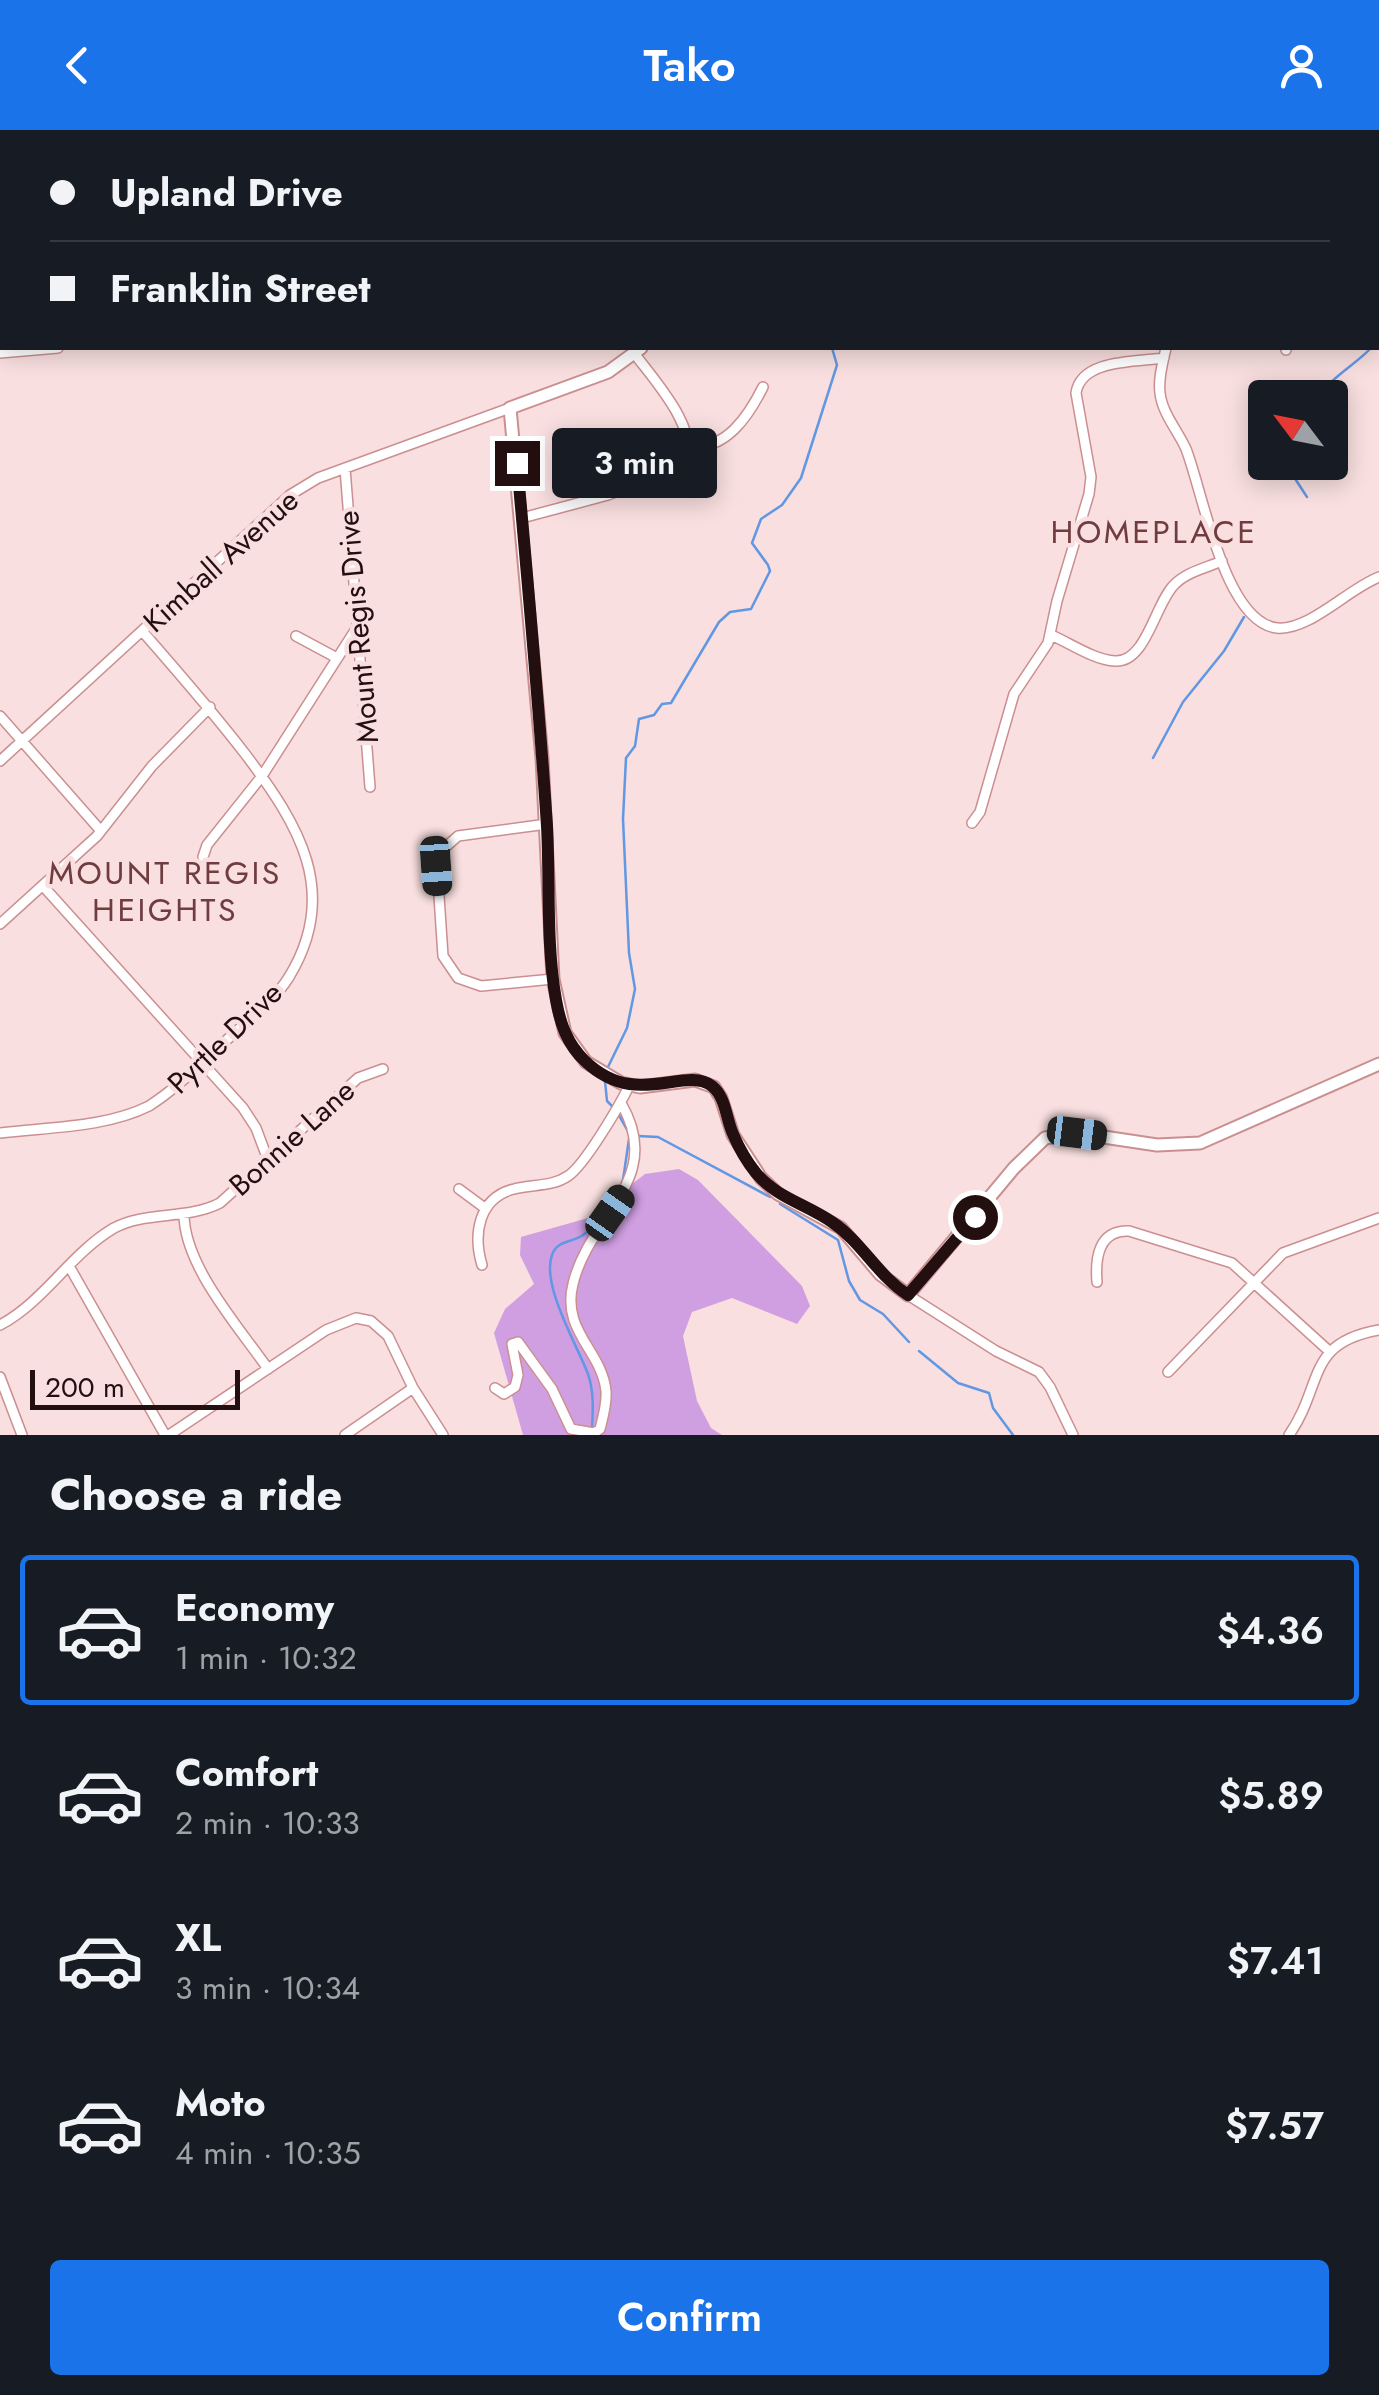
<!DOCTYPE html>
<html lang="en">
<head>
<meta charset="utf-8">
<style>
  :root { --surface:#171b24; --page:#242831; --text:#f1f3f6; --muted:#9ea1a6; --line:#363941; --accent:#1a73e8 }
  body { margin:0; font-family:Jost,sans-serif; background:var(--page); color:var(--text); height:100vh; display:flex; flex-direction:column; font-size:38px; white-space:nowrap }
  * { box-sizing:border-box; margin:0 }
  p { font-size:32px; color:var(--muted) }
  .icon { flex:none; width:55px; height:55px; fill:none; stroke:currentColor; stroke-width:2; stroke-linecap:round; stroke-linejoin:round }
  .map { position:relative; height:1305px; overflow:hidden }
  .drawer { display:flex; flex-direction:column; background:var(--surface); flex:1 }
  .drawer>* { flex:none }
  .top-card { position:absolute; left:0px; top:0px; width:1380px; height:220px; box-shadow:0 5px 25px #0003; display:grid; align-content:center; height:220px; padding:0 50px; background:var(--surface) }
  .needle { width:65px; rotate:302deg }
  .buttons { position:absolute; left:1248px; top:250px; display:grid; gap:20px }
  .buttons a { display:grid; place-items:center; width:100px; height:100px; border-radius:10px; background:var(--surface); box-shadow:0 5px 25px #0003; font-size:50px }
  .scale { position:absolute; left:30px; bottom:25px; width:210px; box-sizing:border-box; padding-left:10px; border:5px solid #240f10; border-top:0; font-size:28px; line-height:35px; white-space:nowrap; color:#240f10; -webkit-text-stroke:8px #f9dfdf; paint-order:stroke }
  .end { position:absolute; width:45px; height:45px; margin:-22px; border:12px solid #240f10; background:#fff; box-shadow:0 0 0 5px #fff }
  .from { border-radius:50% }
  .bubble { position:absolute; height:70px; border-radius:10px; background:var(--surface); box-shadow:0 5px 25px #0003; font-size:32px; font-weight:600; line-height:70px; text-align:center }
  .car { position:absolute; width:30px; height:60px; margin:-30px -15px; border-radius:12px; box-shadow:0 0 8px 2px #0007; background:linear-gradient(#222 24%,#8ab4d8 0 40%,#222 0 76%,#8ab4d8 0 86%,#222 0) }
  .top-card b { display:flex; align-items:center; gap:35px; height:95px; font-size:38px }
  .top-card b+b { border-top:2px solid var(--line) }
  .top-card i { width:25px; height:25px; background:var(--text) }
  ul { padding:0; list-style:none }
  li { display:flex; align-items:center; gap:30px; height:150px; margin:0 20px 15px; padding:0 30px; border:5px solid transparent; border-radius:10px }
  li div { flex:1 }
  li b { display:block; font-size:38px }
  li em { font-style:normal; font-weight:600 }
  li.on { border-color:var(--accent) }
  li>.icon { width:90px; height:90px; stroke-width:1.5 }
  h2 { padding:0 50px; font-size:45px; line-height:120px }
  .action { display:flex; gap:20px; margin-top:auto; padding:20px 50px }
  .action a { flex:1; height:115px; border-radius:10px; background:var(--accent); color:#fff; font-size:40px; font-weight:600; line-height:115px; text-align:center }
  header { display:flex; justify-content:space-between; align-items:center; height:130px; padding:0 50px; background:var(--accent); color:#fff; font-size:45px; font-weight:600 }
  .map>svg:first-child { display:block }
  .green { fill:#d09fe2 }
  .lines { fill:none; stroke-linecap:round; stroke-linejoin:round }
  .stream { stroke:#6197e3; stroke-width:2.5 }
  .street-casing { stroke:#cb8f91; stroke-width:12 }
  .secondary-casing { stroke:#cb8f91; stroke-width:15 }
  .primary-casing { stroke:#cb8f91; stroke-width:18 }
  .street { stroke:#fff; stroke-width:9 }
  .secondary { stroke:#fff; stroke-width:11 }
  .primary { stroke:#fff; stroke-width:14 }
  .route { stroke:#240f10; stroke-width:12 }
  .labels { text-anchor:middle; stroke-width:9; stroke-linejoin:round; paint-order:stroke }
  .street-label { font-size:30px; fill:#240f10; stroke:#f9dfdf }
  .neighbourhood-label { font-size:32px; letter-spacing:2.5px; fill:#703c3f; stroke:#f9dfdf }
</style>
</head>
<body>
<header><svg class="icon" aria-label="back" viewBox="0 0 24 24"><path d="M15 5l-7 7 7 7"/></svg>Tako<svg class="icon" aria-label="person" viewBox="0 0 24 24"><circle cx="12" cy="8" r="4"/><path d="M4 21q1-7 8-7t8 7"/></svg></header>
<div class="map">
<svg width="1379" height="1305" viewBox="0 0 1379 1305">
  <rect width="100%" height="100%" fill="#f9dfdf"/>
  <path class="green" d="M679,1039l19,11 104,106 8,20 -13,18 -65,-26 -40,14 -9,24 14,65 14,27 11,7h-199l-29,-102 11,-24 29,-25 -14,-29 1,-18 67,-19 57,-44z"/>
  <g class="lines">
    <path class="stream" d="M747,2v-2
      M1378,210l1,-2
      M1318,268c12,-20 37,-33 53,-50
      M1295,332l-3,12 15,23
      M1153,628l30,-56 41,-51 20,-34
      M607,939l20,-41 8,-39 -6,-36 -6,-134 3,-61 9,-12 4,-27 15,-4 8,-11 9,-1 48,-81 11,-10 21,-3 19,-38 -2,-6 -16,-22 9,-24 21,-14 19,-27 36,-113 -5,-17
      M605,951l2,20 5,5
      M617,982l11,19
      M638,1006l20,1 112,60
      M623,1050l6,-41
      M780,1074l58,36 11,41 11,19 23,14 26,28
      M919,1221l39,32 31,10 4,15 20,27
      M592,1299c1,-19 2,-38 -4,-55 -11,-29 -47,-89 -36,-119 5,-15 20,-12 31,-20 15,-11 24,-28 34,-43"/>
    <g class="street-casing">
      <path id="street" d="M412,2l2,-2
        M1253,2l2,-2
        M0,46l2,1
        M1378,64l1,-2
        M1166,218c-3,14 -8,30 -6,45 2,20 18,38 26,56 17,43 38,173 91,179 32,3 71,-39 102,-51
        M1286,220v-2
        M0,223l58,-5
        M689,317c37,3 59,-30 74,-60
        M345,338l25,319
        M522,388l86,-23 77,-30c17,-34 -32,-86 -51,-112
        M1051,505c19,8 43,25 64,26 31,2 40,-57 59,-76 12,-13 32,-17 48,-24
        M296,506l41,22
        M0,586l101,115
        M0,631l290,-266 28,-17 192,-70
        M972,693l8,-11 34,-118 34,-51 9,-42 32,-107 2,-17 -15,-84c5,-34 60,-31 88,-35
        M547,694l-89,12 -17,15 -4,15 6,90 15,22 23,8 72,-7
        M203,727l4,-12 55,-69 94,-147
        M43,756l200,222 13,20 12,32
        M0,794l97,-88 55,-70 58,-59
        M0,1003c48,-6 105,-5 149,-27 30,-19 55,-46 81,-69 21,-19 44,-36 59,-60 52,-85 9,-153 -43,-222 -33,-43 -68,-83 -103,-123
        M459,1059l27,20
        M184,1084c0,52 55,113 84,155
        M482,1135c-9,-30 -4,-67 32,-76 18,-5 38,-2 54,-13 16,-10 52,-71 61,-90
        M69,1136l96,169
        M1097,1152c-2,-25 2,-52 32,-51l103,32 97,88
        M908,1165l88,56 43,21 11,15 23,48
        M0,1195c44,-23 71,-72 114,-97 31,-17 73,-8 106,-25l138,-125 25,-9
        M1168,1242l115,-119 96,-35
        M0,1247l22,58
        M495,1258l9,6 11,-7 3,-12 -6,-31 6,-2 34,47 19,40 23,4 6,-4c3,-12 7,-25 6,-38 -4,-40 -45,-60 -33,-107 16,-69 93,-104 48,-181
        M169,1305l157,-105 30,-12 15,3 17,15 25,52 30,47
        M345,1305l68,-47
        M1289,1305c35,-50 16,-92 90,-105"/>
    </g>
    <g class="secondary-casing">
      <path id="secondary" d="M541,0v2
        M0,115h2
        M641,218l-33,24 -98,36 32,350 11,221 12,54 21,29 35,21 19,4 55,-7 19,7 7,11 12,37 28,43 17,16 63,34 39,46 28,21 106,-127 31,-30 32,-5 80,12 43,-2 179,-79"/>
    </g>
    <g class="primary-casing">
      <path id="primary" d="M588,0l4,2"/>
    </g>
    <use href="#street" class="street"/>
    <use href="#secondary" class="secondary"/>
    <use href="#primary" class="primary"/>
  </g>
  <g class="lines">
    <path class="route" d="M517,333c11,121 22,242 30,363 3,57 -1,118 9,174 4,23 11,44 29,61 51,49 99,4 127,25 14,11 14,33 21,48 6,14 14,28 23,39 21,25 50,31 76,49 30,20 45,53 76,73l67,-78"/>
  </g>
  <g class="labels">
    <g class="street-label">
      <text transform="translate(221 431) rotate(-42)" y="10">Kimball Avenue</text>
      <text transform="translate(358 497) rotate(-95)" y="10">Mount Regis Drive</text>
      <text transform="translate(225 908) rotate(-44)" y="10">Pyrtle Drive</text>
      <text transform="translate(292 1008) rotate(-42)" y="10">Bonnie Lane</text>
    </g>
    <g class="neighbourhood-label">
      <text x="1154" y="413">HOMEPLACE</text>
      <text x="165" y="754">MOUNT REGIS<tspan x="165" dy="37">HEIGHTS</tspan></text>
    </g>
  </g>
</svg>
<div class="buttons">
<a><svg class="needle" viewBox="-14 -14 28 28"><path d="M0-13l5 13h-10z" fill="#e53935"/><path d="M0 13l5-13h-10z" fill="#9ea1a6"/></svg></a>
</div>
<div class="scale">200 m</div>
<i class="end from" style="left:975px;top:1087px"></i>
<i class="end" style="left:517px;top:333px"></i>
<div class="bubble" style="left:552px;top:298px;width:165px">3 min</div>
<i class="car" style="left:436px;top:736px;rotate:176deg"></i>
<i class="car" style="left:1077px;top:1003px;rotate:97deg"></i>
<i class="car" style="left:610px;top:1083px;rotate:35deg"></i>
<div class="top-card">
<b><i class="from"></i>Upland Drive</b>
<b><i></i>Franklin Street</b>
</div>
</div>
<section class="drawer">
<h2>Choose a ride</h2>
<ul>
<li class="on"><svg class="icon" aria-label="car" viewBox="0 0 24 24"><path d="M5 17H2v-5l4-1 3-4h7l3 4 3 1v5h-3M9 17h6M6 11h13"/><circle cx="7" cy="17" r="2"/><circle cx="17" cy="17" r="2"/></svg><div><b>Economy</b><p>1 min · 10:32</p></div><em>$4.36</em></li>
<li><svg class="icon" aria-label="car" viewBox="0 0 24 24"><path d="M5 17H2v-5l4-1 3-4h7l3 4 3 1v5h-3M9 17h6M6 11h13"/><circle cx="7" cy="17" r="2"/><circle cx="17" cy="17" r="2"/></svg><div><b>Comfort</b><p>2 min · 10:33</p></div><em>$5.89</em></li>
<li><svg class="icon" aria-label="car" viewBox="0 0 24 24"><path d="M5 17H2v-5l4-1 3-4h7l3 4 3 1v5h-3M9 17h6M6 11h13"/><circle cx="7" cy="17" r="2"/><circle cx="17" cy="17" r="2"/></svg><div><b>XL</b><p>3 min · 10:34</p></div><em>$7.41</em></li>
<li><svg class="icon" aria-label="car" viewBox="0 0 24 24"><path d="M5 17H2v-5l4-1 3-4h7l3 4 3 1v5h-3M9 17h6M6 11h13"/><circle cx="7" cy="17" r="2"/><circle cx="17" cy="17" r="2"/></svg><div><b>Moto</b><p>4 min · 10:35</p></div><em>$7.57</em></li>
</ul>
<div class="action"><a>Confirm</a></div>
</section>
</body>
</html>
